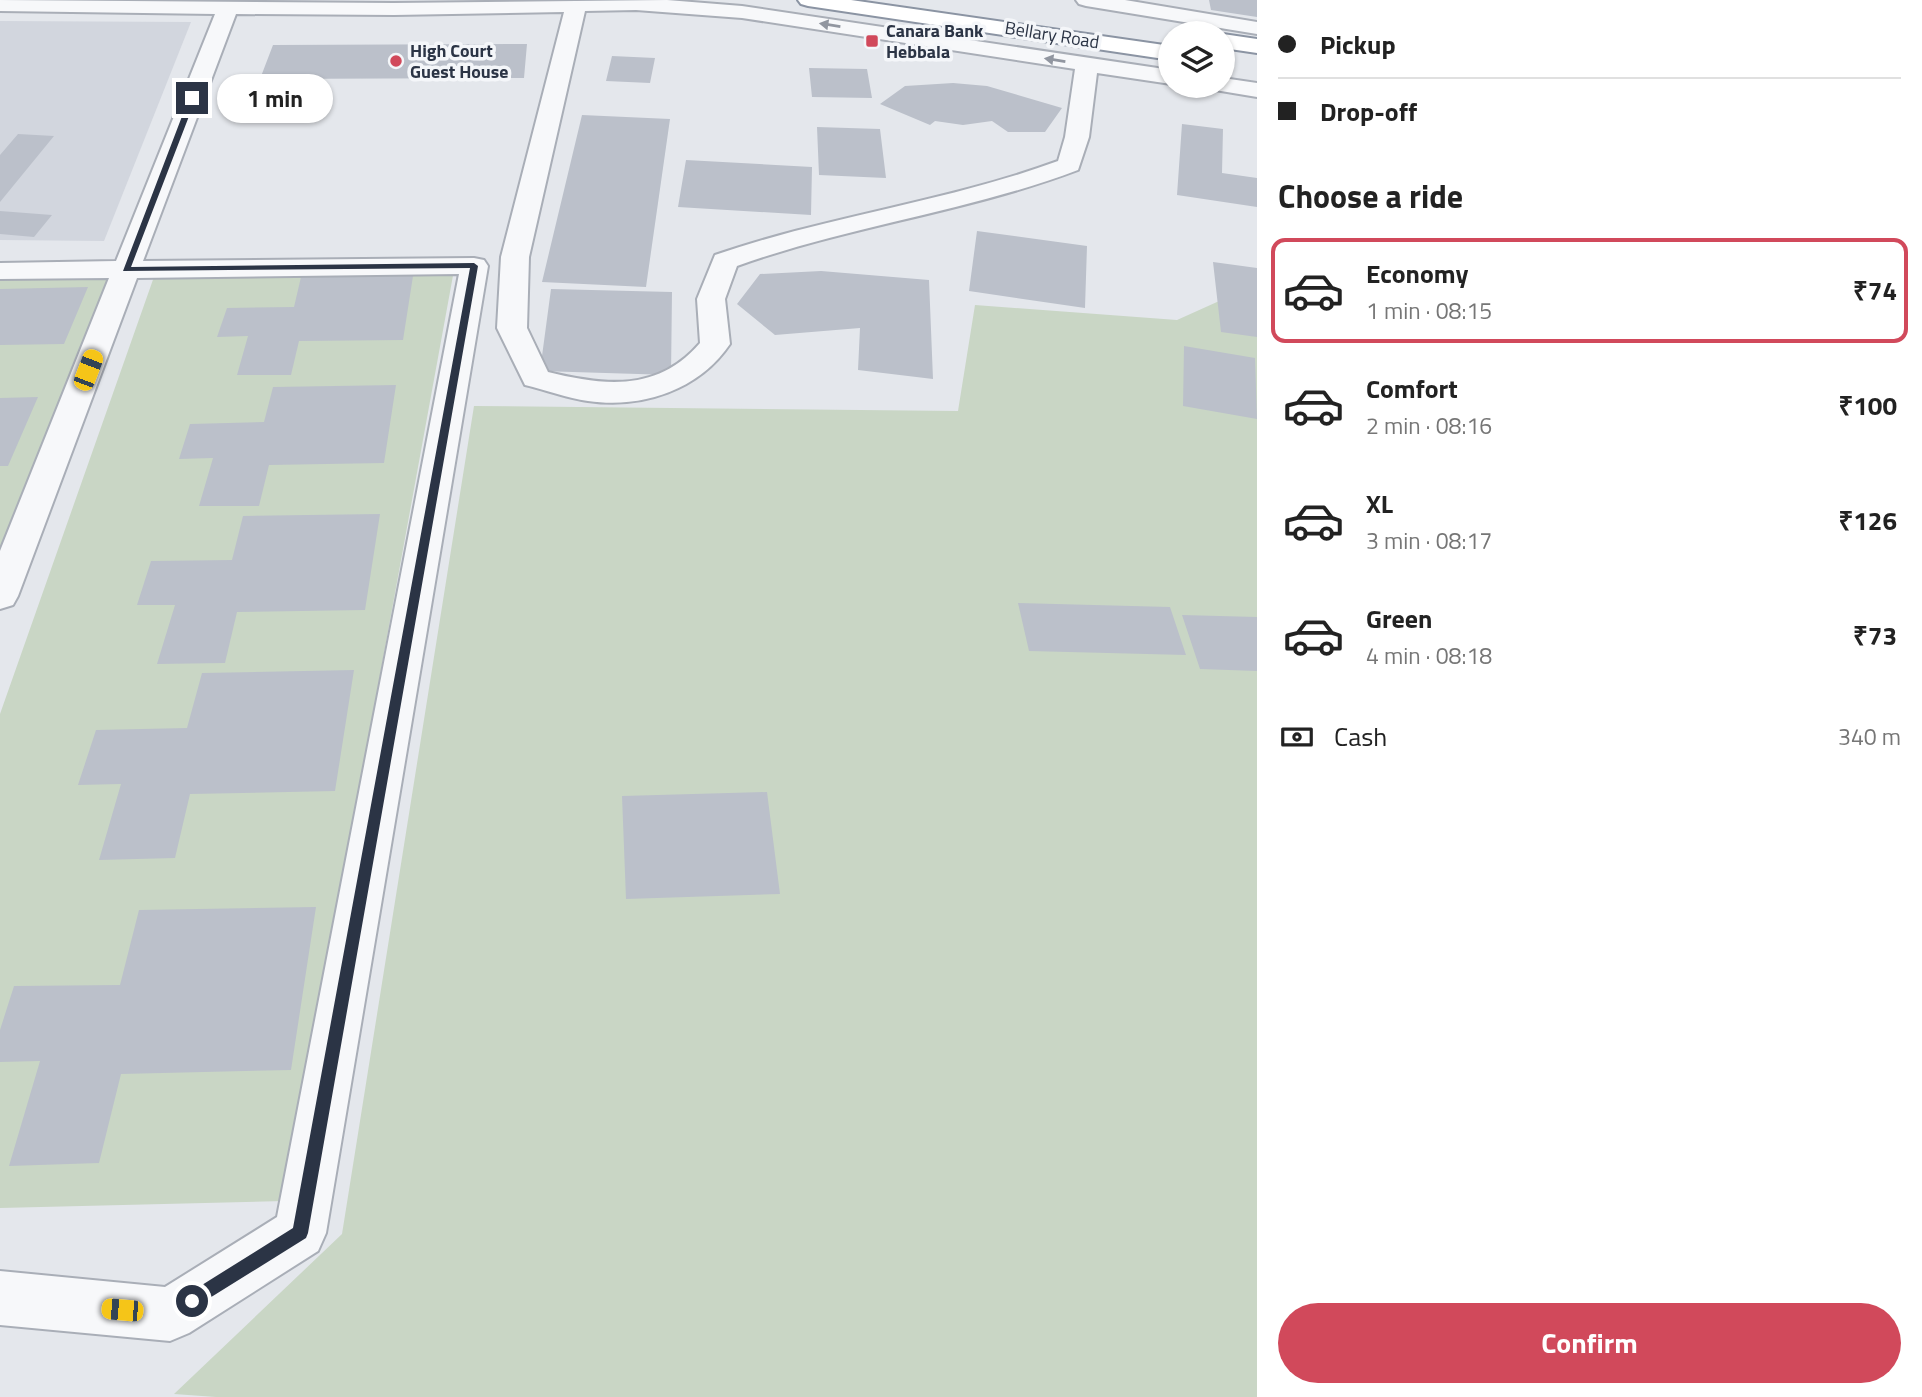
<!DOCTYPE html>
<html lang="en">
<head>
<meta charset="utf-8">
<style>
  :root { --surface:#fff; --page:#f2f2f2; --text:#222; --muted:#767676; --line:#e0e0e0; --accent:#d1495b }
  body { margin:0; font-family:"Titillium Web",sans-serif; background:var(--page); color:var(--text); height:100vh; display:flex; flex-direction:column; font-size:26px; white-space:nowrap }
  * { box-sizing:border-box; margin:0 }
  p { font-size:23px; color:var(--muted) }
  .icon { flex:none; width:38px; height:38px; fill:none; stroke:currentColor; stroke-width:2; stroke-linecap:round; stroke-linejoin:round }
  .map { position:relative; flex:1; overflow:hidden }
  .drawer { display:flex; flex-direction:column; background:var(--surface); width:665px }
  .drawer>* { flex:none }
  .top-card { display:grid; align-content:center; height:154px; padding:0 21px; background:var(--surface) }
  .controls { position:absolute; left:1158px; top:21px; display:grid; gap:14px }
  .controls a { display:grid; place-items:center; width:77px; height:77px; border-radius:50%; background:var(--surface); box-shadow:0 2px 5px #0004; font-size:35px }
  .end { position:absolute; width:32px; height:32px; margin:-16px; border:9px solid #2b3445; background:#fff; box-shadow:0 0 0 4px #fff }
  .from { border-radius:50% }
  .bubble { position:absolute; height:49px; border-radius:24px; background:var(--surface); box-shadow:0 2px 5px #0004; font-size:23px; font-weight:700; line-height:49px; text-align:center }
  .car { position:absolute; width:21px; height:42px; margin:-21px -10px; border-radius:9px; box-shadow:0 0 5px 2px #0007; background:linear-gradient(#f5c518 24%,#345 0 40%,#f5c518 0 76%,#345 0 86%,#f5c518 0) }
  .top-card b { display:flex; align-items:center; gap:24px; height:66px; font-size:26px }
  .top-card b+b { border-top:2px solid var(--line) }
  .top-card i { width:18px; height:18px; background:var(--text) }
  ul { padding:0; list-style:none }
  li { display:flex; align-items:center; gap:21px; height:105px; margin:0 14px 10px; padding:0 7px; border:4px solid transparent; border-radius:14px }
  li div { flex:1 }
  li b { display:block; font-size:26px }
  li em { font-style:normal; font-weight:700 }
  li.active { border-color:var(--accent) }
  li>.icon { width:63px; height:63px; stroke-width:1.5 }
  h2 { padding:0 21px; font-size:32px; line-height:84px }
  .pay { display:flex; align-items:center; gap:18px; height:77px; padding:0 21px; font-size:26px }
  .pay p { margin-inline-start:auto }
  .primary-button { display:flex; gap:14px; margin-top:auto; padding:14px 21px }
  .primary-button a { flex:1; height:80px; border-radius:42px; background:var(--accent); color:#fff; font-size:28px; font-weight:700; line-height:80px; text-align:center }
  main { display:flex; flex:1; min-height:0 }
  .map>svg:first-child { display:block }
  .built { fill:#d2d6de }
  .green { fill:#c9d6c5 }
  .building { fill:#bbc0ca }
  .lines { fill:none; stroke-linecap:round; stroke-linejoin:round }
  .minor-casing { stroke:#a9aeb7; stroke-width:4 }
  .highway-casing { stroke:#8b94a3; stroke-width:4 }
  .minor { fill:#f7f8fa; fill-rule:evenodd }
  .highway { fill:#fff; fill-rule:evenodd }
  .oneway { fill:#9196a0 }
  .route { fill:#2b3445 }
  .poi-dot { fill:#d1495b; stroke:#f4f6f9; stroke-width:2.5 }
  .labels { text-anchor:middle; stroke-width:7; stroke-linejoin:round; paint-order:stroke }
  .far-poi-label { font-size:18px; font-weight:bold; fill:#2b3445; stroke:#f4f6f9; text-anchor:start }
  .far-street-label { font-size:18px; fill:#2b3445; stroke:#f4f6f9 }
</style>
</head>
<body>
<main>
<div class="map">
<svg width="1257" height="1397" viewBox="0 0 1257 1397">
  <rect width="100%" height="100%" fill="#e4e7ec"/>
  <path class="built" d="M0,21l191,1 -87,219 -104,-1z"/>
  <path class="green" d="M454,270l-170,931 -284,7v-494l155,-440z
    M113,276l-113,274v-272z
    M1257,284v1113h-1041l-42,-3 168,-160 132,-828 484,5 17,-106 202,15z"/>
  <path class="building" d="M1209,0h48v17l-46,-7z
    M527,44l-3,34 -264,1 13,-34z
    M612,56l43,2 -5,25 -44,-2z
    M809,68l58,1 5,29 -60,-1z
    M953,83l34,3 75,22 -17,24h-37l-16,-11 -29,4 -28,-4 -5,4 -50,-21 25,-18z
    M582,115l88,4 -24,168 -104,-5z
    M1182,124l41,5 -1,44 35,5v29l-80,-12z
    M817,127l63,2 6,49 -67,-3z
    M18,134l36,2 -54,66v-47z
    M686,160l126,7 -1,48 -133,-8z
    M0,211l52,4 -18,22 -34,-3z
    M977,231l110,15 -2,62 -116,-17z
    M1213,262l44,6v69l-36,-5z
    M821,271l108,9 4,99 -75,-9 2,-42 -85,7 -38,-31 23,-30z
    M413,276l-10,64 -104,1 -8,34h-54l11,-39 -31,1 10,-29 67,-1 7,-30z
    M88,287l-24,57 -64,1v-56z
    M551,289l121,3 -1,83 -131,-4z
    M1184,346l71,12 2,61 -74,-13z
    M396,385l-12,78 -115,2 -10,41h-60l14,-48 -34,1 11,-35 74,-2 9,-35z
    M38,397l-30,69h-8v-68z
    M380,514l-15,96 -128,2 -12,51 -68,1 18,-59h-38l14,-44 81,-1 11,-44z
    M1018,603l152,4 16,48 -157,-4z
    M1182,615l75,2v54l-57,-2z
    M354,670l-19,121 -145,3 -15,64 -76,2 22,-76 -43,1 18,-55 91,-2 15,-55z
    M767,792l13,102 -154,5 -4,-103z
    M316,907l-25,163 -170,4 -22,89 -90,3 31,-105 -40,1v-32l14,-44 106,-1 19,-75z"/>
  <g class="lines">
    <g class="minor-casing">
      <path id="minor" d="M0,0l394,3 273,-3 75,6 429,64v14l-74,-11 -8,64 -11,33c-111,42 -229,56 -341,96l-12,33 5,45c-31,46 -88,65 -142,57 -21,-3 -42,-11 -63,-16l-28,-57 4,-71 63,-245 -170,3 -158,-1 -93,247 331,-3 10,2 4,6 -162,967 -8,18 -129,82 -19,8 -170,-16v-54l165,16 112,-70 182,-943 -322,4 -119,318 -5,9 -13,4v-58l109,-273 -109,1v-16l116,-2 99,-247 -215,-3zM636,10l106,8 333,51 -10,68 -7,24c-112,41 -230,55 -343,94l-18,44 3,44c-42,49 -95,43 -152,29l-21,-44 2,-71 56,-246z
        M1076,0h49l132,22v12l-171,-28 -7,-2z
        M1223,78l34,5v14l-42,-7 -3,-4h11z"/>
    </g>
    <g class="highway-casing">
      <path id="highway" d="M798,0h53l320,46v14l-363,-54 -7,-2z
        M1223,34l34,5v14l-34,-5z"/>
    </g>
    <use href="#minor" class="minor"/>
    <use href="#highway" class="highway"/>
  </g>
  <defs><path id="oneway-solid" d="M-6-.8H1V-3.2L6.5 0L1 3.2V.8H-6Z" transform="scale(1.75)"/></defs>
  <g class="oneway">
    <use href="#oneway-solid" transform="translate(830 25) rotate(-171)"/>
    <use href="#oneway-solid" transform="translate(1055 60) rotate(-171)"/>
  </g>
  <path class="route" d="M192,96l4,2 -65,169 343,-4 4,3 -170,967 -2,5 -114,71 -6,-3 -2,-5 2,-6 107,-67 177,-960 -347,3 66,-173z"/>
  <g class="poi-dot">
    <rect x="865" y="34" width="14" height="14" rx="3.5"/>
    <circle cx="396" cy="61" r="7"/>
  </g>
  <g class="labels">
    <g class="far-poi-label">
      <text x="886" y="37">Canara Bank<tspan x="886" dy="21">Hebbala</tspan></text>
      <text x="410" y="57">High Court<tspan x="410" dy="21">Guest House</tspan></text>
    </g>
    <g class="far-street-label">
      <text transform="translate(1052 35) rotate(9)" y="6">Bellary Road</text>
    </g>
  </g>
</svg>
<div class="controls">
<a><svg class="icon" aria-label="layers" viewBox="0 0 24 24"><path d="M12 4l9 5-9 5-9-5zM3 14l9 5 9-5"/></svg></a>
</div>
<i class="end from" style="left:192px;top:1301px"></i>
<i class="end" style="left:192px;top:98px"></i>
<div class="bubble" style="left:217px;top:74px;width:116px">1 min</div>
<i class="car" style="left:88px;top:370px;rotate:21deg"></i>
<i class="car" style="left:122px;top:1310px;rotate:275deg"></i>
</div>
<section class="drawer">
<div class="top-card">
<b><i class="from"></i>Pickup</b>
<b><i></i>Drop-off</b>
</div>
<h2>Choose a ride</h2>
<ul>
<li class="active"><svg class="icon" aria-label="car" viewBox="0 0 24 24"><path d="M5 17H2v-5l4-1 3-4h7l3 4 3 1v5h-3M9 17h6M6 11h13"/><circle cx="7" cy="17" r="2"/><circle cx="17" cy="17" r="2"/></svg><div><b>Economy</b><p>1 min · 08:15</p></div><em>₹74</em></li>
<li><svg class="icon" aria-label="car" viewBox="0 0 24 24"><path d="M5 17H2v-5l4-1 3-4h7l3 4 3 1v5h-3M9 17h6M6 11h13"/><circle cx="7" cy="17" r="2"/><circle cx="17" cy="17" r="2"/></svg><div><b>Comfort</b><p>2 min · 08:16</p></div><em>₹100</em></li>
<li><svg class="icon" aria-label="car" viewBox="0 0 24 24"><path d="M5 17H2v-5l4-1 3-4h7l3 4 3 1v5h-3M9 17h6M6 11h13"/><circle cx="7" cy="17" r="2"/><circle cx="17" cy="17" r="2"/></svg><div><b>XL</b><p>3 min · 08:17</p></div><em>₹126</em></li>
<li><svg class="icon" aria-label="car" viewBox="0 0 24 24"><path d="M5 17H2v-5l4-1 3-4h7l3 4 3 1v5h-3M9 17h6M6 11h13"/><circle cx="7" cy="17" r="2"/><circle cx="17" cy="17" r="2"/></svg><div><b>Green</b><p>4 min · 08:18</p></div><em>₹73</em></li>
</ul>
<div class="pay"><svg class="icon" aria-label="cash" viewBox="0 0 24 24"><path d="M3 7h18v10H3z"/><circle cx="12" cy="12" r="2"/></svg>Cash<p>340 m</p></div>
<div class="primary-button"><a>Confirm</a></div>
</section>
</main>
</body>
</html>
